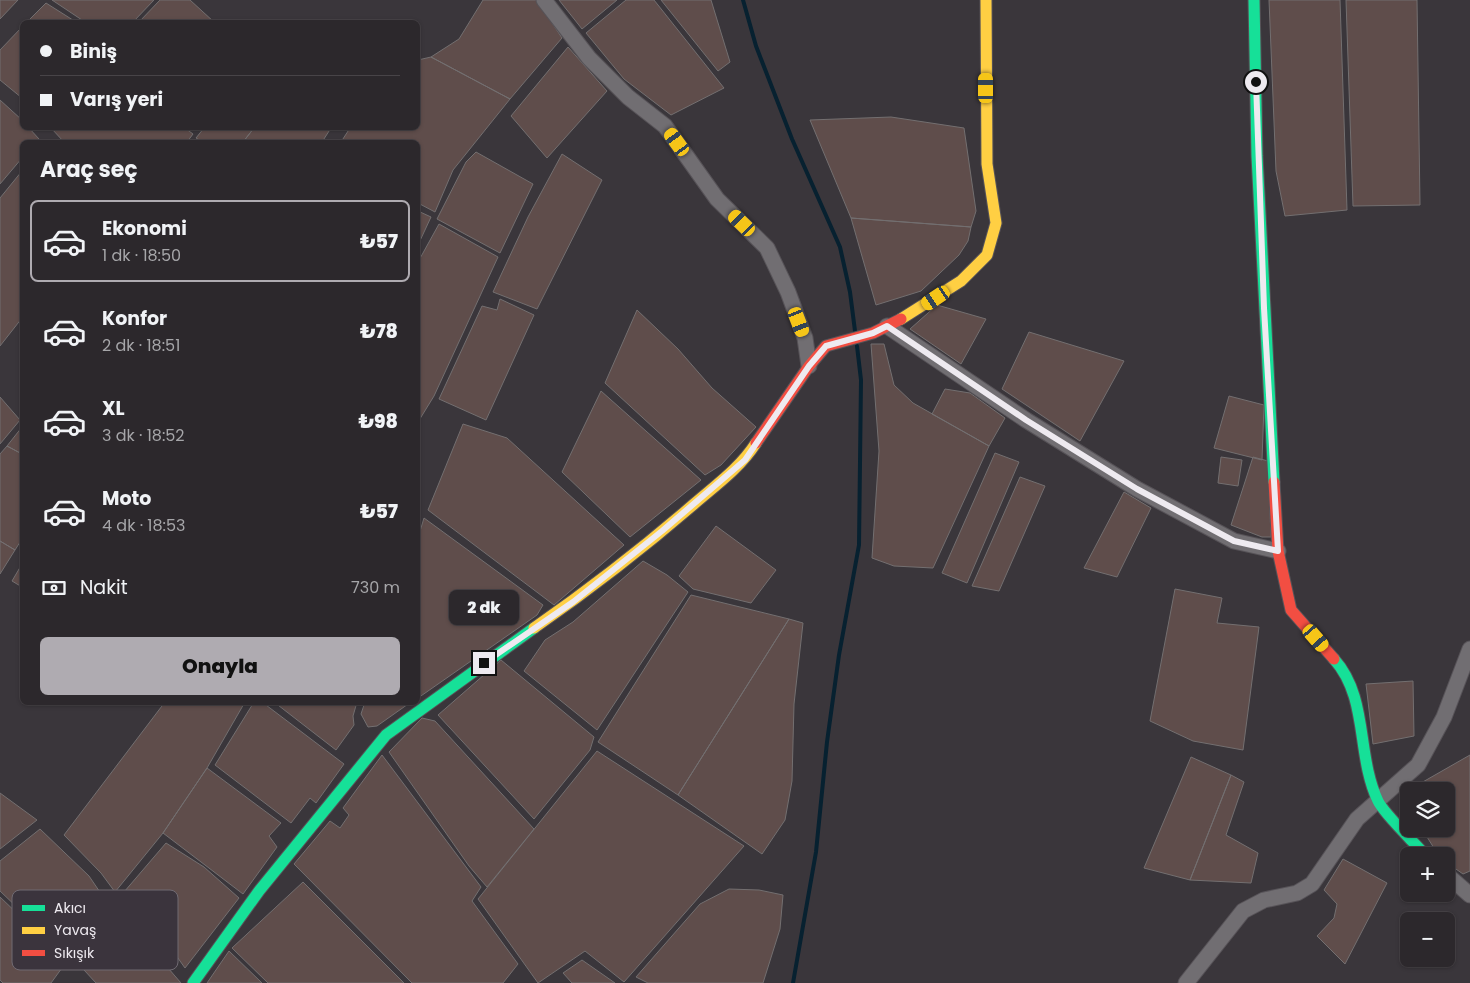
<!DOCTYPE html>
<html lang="tr">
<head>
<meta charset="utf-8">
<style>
  :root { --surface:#2c282c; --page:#343034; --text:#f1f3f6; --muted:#a6a6a9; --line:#484448; --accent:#afabb1 }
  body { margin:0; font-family:Poppins,sans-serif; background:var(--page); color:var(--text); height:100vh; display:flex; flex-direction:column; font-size:19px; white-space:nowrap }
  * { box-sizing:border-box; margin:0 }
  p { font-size:16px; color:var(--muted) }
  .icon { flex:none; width:28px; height:28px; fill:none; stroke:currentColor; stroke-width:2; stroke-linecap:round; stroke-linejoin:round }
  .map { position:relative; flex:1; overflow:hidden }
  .sheet { position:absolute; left:20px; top:140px; width:400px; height:565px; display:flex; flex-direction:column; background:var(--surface); border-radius:8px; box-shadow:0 1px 4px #0004,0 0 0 1px var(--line) }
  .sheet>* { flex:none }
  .banner { position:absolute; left:20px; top:20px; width:400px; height:110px; border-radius:8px; box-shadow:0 1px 4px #0004,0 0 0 1px var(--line); display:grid; align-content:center; height:110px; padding:0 20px; background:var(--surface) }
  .controls { position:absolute; left:1400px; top:782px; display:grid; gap:10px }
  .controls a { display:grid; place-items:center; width:55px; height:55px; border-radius:8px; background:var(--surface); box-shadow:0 1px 4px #0004,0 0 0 1px var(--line); font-size:25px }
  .end { position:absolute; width:22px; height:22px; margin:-11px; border:6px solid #eeeaf0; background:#111; box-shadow:0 0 0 2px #111 }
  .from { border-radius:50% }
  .bubble { position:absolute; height:35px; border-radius:8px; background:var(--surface); box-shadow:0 1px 4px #0004,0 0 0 1px var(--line); font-size:16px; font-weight:800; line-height:35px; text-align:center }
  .car { position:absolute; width:15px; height:30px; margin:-15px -8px; border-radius:6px; box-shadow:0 0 4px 1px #0007; background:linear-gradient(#f5c518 24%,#345 0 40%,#f5c518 0 76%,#345 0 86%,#f5c518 0) }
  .banner b { display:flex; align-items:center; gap:18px; height:48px; font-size:19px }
  .banner b+b { border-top:1px solid var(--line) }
  .banner i { width:12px; height:12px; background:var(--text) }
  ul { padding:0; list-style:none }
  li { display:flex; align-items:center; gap:15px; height:82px; margin:0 10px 8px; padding:0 10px; border:2px solid transparent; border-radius:8px }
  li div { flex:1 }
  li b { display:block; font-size:19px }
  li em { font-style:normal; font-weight:800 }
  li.on { border-color:var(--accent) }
  li>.icon { width:45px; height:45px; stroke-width:1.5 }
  h2 { padding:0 20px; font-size:22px; line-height:60px }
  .pay { display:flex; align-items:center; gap:12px; height:55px; padding:0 20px; font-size:19px }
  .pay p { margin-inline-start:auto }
  .primary-button { display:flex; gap:10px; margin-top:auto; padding:10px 20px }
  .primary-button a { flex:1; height:58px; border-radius:8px; background:var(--accent); color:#111; font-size:20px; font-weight:800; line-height:58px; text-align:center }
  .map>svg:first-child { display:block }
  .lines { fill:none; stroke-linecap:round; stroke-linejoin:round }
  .stream { stroke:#072130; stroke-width:4 }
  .building { fill:#5f4d4b; stroke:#736f70 }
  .street-casing { stroke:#575358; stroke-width:17 }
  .fast-casing { stroke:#575358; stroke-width:13 }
  .slow-casing { stroke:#575358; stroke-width:13 }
  .jam-casing { stroke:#575358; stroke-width:13 }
  .street { stroke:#716e72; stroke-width:15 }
  .fast { stroke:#16e098; stroke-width:11 }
  .slow { stroke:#ffcf43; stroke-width:11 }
  .jam { stroke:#f24e42; stroke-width:11 }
  .route { stroke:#eeeaf0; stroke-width:6 }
  .key { fill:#3b343d; stroke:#716b73; stroke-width:1 }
  .key-label { font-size:14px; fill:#eeeaf0 }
</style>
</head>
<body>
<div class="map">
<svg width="1470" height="983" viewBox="0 0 1470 983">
  <rect width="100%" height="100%" fill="#3a363b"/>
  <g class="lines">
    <path class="stream" d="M743,0l13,46 36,93 48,108 10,45 5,39
      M793,983l23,-131 11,-110 12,-87 20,-110 2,-165 -4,-34"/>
  </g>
  <path class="building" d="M0,0h18l-18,19z
    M52,0h102l-21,22h-48z
    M160,0h30l24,22h-75z
    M483,0h54l25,38 -52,61 -79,-42 28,-18z
    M559,0h58l-35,29z
    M626,0h28l70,88 -53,27 -47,-36 -38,-46z
    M661,0h50l19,62 -12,9z
    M1269,0h71l7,210 -62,6 -9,-45z
    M1346,0h71l3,205 -67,1z
    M46,3l30,19h-49z
    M22,27v71l-22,-18v-30z
    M568,47l39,44 -60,67 -36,-42z
    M431,57l79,42 -57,71 -18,42 -17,-9v-61h-77l9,-14h68v-68z
    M0,100l22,20v8h7l10,11 -3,3h-14v16l-22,26z
    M891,117l73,11 12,83 -5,16 -120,-9 -41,-98z
    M51,128h134l8,6 -6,8h-123z
    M204,128h50l-11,14h-40l-7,-4z
    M254,128h77l-9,14h-79z
    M476,152l57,32 -33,69 -63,-34 29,-57z
    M562,154l40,26 -65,129 -44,-17 35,-75z
    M22,171v147l-22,28v-148z
    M418,211l13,6 -13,28z
    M851,218l120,9 -3,14 -9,14 -38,36 -45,14z
    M439,224l59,33 -64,139 -16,26v-160z
    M500,299l34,16 -48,105 -47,-21 43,-93 15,4z
    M937,305l49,14 -25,45 -51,-35z
    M637,310l41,39 34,39 44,39 -35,38 -16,10 -100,-92z
    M1029,332l95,29 -44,80 -78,-52z
    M871,344h13l10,41 19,18 76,43 -56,122 -39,-2 -22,-8 7,-107z
    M945,389l25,4 35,25 -16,28 -57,-32z
    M601,391l100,89 -71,57 -68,-65z
    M1229,396l35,9 -2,55 -48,-12z
    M0,397l20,23 -20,24z
    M463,424l44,14 117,107 -70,60 -126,-95z
    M22,427v27l-15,-8z
    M7,446l15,8v85l-7,11 -15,-9v-87z
    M995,453l24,9 -52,121 -25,-10z
    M1221,457l21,3 -4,26 -20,-3z
    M1253,457l15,4 3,76h-9l-31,-12z
    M1020,477l25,9 -46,105 -27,-5z
    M1124,492l27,16 -34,69 -33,-9z
    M424,518l119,87 -6,10 -119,83v-160z
    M716,526l60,44 -25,33 -58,-14 -14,-13z
    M0,541l15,9 -15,24z
    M643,561l24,14 21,17 -91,138 -73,-59 21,-31 28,-18z
    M22,564v23l-10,-6z
    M1175,589l47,9 -5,25 42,4 -16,123 -50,-9 -43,-20z
    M691,595l98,24 -111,176 -80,-53z
    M789,619l14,4 -9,81 -2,77 -7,39 -23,34 -84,-59z
    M501,660l93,77 -4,13 -56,69 -96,-104z
    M1413,681l1,55 -41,8 -7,-60z
    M165,702h80l-38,66 -44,65 -48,59 -14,-19 -37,-38z
    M254,702h8l82,62 -28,39 -6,-5 -19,25 -76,-58z
    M274,702h83l-4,14 1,9 -18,25z
    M365,702h46l-34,24 -9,1 -7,-13z
    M422,718l13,3 99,108 -47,58 -18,-21 -80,-114z
    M597,751l147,95 -120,136 -39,-31 -47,32 -60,-84z
    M382,755l99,132 -9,14 46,63 -15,19h-91l-118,-119 36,-43 10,7 9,-13 -6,-7z
    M1470,755v116l-7,3 -17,-12v-6h-7l-17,-27h24v-38h-37v18l-9,-14z
    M1191,757l40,18 -41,105 -46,-12z
    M207,768l74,55 -12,13 8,11 -34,47 -80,-61z
    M1231,775l13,7 -18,53 32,18 -7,30 -61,-3z
    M0,793l37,27 -37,29z
    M40,829l49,47 17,25 -42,51 -64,-61v-30z
    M166,843l38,24 35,31 -54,70 -27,-38 -34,-38z
    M1343,859l44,24 -42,81 -28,-28 17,-18 3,-14 -13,-14z
    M303,882l101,101h-136l-36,-35z
    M729,889l30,1 24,5 -3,34 -17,54h-115l-12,-6 64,-73z
    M0,897l67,64 -16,22h-48l-3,-3z
    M112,903l69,80h-85l-24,-26z
    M229,951l33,32h-55z
    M582,960l33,23h-43l-9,-10z"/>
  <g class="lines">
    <g class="street-casing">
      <path id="street" d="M544,0l45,58 39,39 37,29 52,73 50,49 21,44 17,46 4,28
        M887,326l139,94 111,69 97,52 44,10
        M1446,874l24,21
        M1186,983l57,-72 21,-11 33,-7 15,-9 45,-65 61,-54 26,-48 26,-68"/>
    </g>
    <g class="fast-casing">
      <path id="fast" d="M1254,0l3,156 17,326
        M1334,659c35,39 22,96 44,142 6,13 37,42 48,55
        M193,983l66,-92 127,-156 148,-107"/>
    </g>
    <g class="slow-casing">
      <path id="slow" d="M901,319l60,-38 26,-26 9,-32 -9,-59 -1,-164
        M534,628c56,-39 109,-80 160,-124 22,-19 46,-36 62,-61"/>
    </g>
    <g class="jam-casing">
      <path id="jam" d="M756,443l53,-77 17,-20 47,-13 28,-14
        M1274,482l4,69 13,59 43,49"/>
    </g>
    <use href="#street" class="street"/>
    <use href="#fast" class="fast"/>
    <use href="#slow" class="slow"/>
    <use href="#jam" class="jam"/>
  </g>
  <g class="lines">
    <path class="route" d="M484,663l89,-61 89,-71 83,-71 64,-94 17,-20 47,-13 14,-7 139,94 111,69 97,52 44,10 -14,-243 -8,-226"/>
  </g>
  <rect x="12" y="890" width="166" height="80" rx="8" class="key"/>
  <rect x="22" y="905" width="23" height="6" fill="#16e098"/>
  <rect x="22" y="927" width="23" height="7" fill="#ffcf43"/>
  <rect x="22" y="950" width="23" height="6" fill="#f24e42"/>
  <g class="key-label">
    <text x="54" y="913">Akıcı</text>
    <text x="54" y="935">Yavaş</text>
    <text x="54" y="958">Sıkışık</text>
  </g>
</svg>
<div class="controls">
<a><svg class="icon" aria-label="layers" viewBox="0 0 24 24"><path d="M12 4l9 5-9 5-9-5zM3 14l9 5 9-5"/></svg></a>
<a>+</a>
<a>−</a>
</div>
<i class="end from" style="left:1256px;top:82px"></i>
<i class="end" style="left:484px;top:663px"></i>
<div class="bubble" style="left:449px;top:590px;width:70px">2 dk</div>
<i class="car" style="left:986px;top:88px;rotate:0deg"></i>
<i class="car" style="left:677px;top:142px;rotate:324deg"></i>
<i class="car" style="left:742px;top:223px;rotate:314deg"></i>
<i class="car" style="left:936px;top:298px;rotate:236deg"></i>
<i class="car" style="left:799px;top:322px;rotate:159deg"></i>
<i class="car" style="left:1316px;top:638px;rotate:139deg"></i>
<div class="banner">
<b><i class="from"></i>Biniş</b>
<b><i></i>Varış yeri</b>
</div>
<section class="sheet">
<h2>Araç seç</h2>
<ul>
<li class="on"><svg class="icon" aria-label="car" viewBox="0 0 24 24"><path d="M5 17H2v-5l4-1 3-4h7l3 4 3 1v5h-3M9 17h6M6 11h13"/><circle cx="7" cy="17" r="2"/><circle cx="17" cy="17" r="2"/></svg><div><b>Ekonomi</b><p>1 dk · 18:50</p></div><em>₺57</em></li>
<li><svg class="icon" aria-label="car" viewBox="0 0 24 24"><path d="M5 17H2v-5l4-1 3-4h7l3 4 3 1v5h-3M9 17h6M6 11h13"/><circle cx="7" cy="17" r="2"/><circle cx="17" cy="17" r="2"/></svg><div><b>Konfor</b><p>2 dk · 18:51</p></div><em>₺78</em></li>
<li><svg class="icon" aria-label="car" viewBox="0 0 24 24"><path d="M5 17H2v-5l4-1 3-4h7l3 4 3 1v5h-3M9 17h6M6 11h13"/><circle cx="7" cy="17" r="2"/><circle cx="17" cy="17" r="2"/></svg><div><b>XL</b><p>3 dk · 18:52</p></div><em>₺98</em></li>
<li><svg class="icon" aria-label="car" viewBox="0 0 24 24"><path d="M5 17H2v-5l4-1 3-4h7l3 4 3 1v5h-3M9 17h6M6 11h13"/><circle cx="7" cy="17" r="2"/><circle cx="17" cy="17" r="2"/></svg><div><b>Moto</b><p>4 dk · 18:53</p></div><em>₺57</em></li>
</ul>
<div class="pay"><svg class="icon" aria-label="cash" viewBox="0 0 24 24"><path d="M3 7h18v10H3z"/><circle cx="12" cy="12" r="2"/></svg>Nakit<p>730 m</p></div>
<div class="primary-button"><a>Onayla</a></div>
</section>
</div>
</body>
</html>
